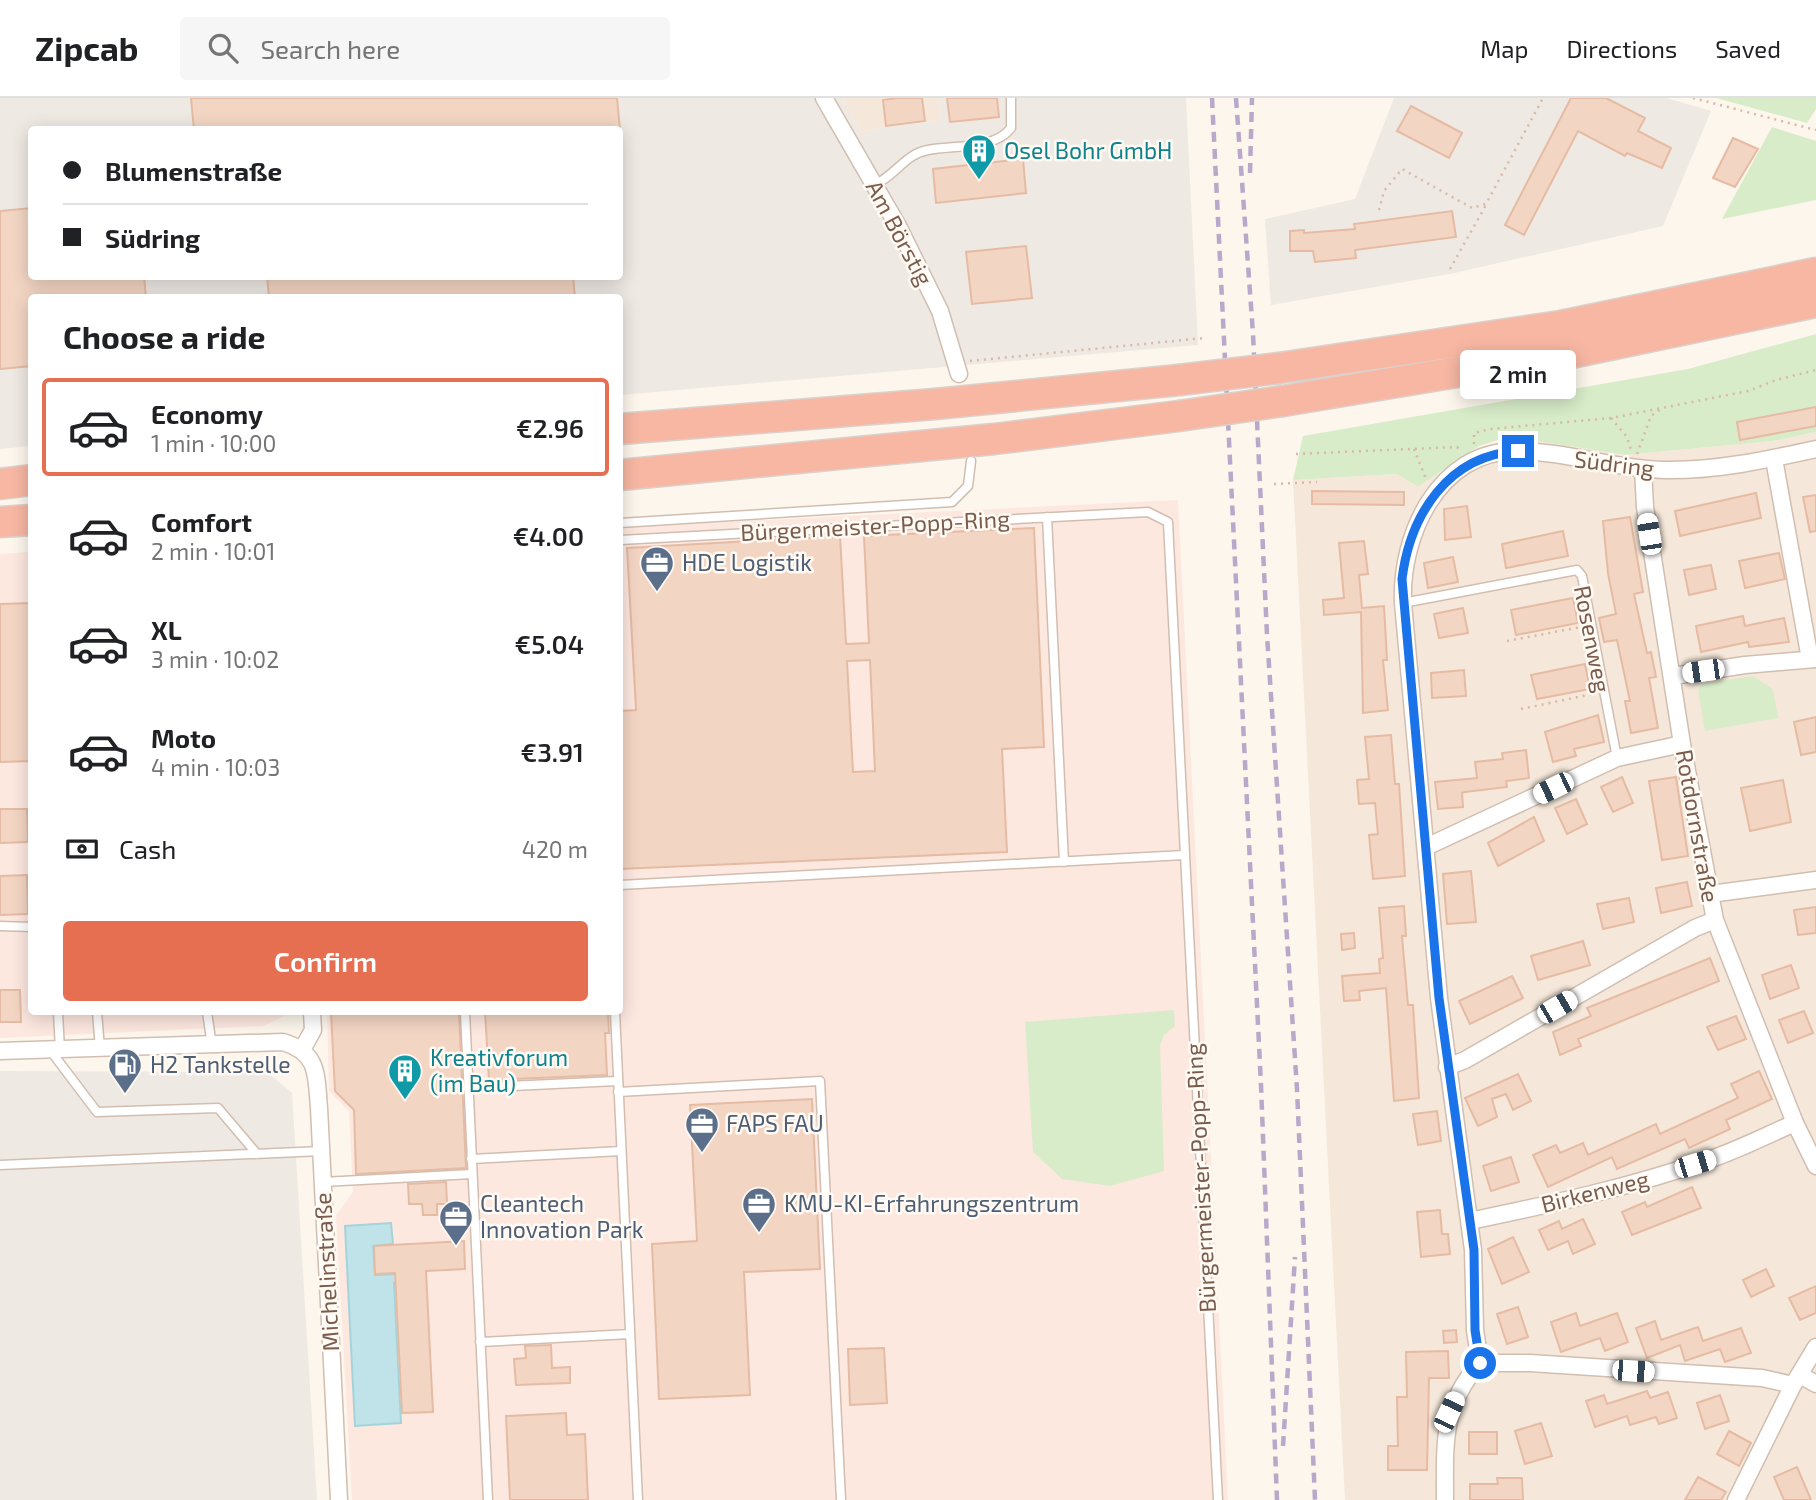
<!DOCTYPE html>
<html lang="en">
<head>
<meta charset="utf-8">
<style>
  :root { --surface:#fff; --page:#f6f6f6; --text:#202124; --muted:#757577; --line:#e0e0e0; --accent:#e76f51 }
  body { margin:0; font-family:"Exo 2",sans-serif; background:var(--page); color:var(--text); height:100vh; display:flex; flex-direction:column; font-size:26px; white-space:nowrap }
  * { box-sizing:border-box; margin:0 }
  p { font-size:23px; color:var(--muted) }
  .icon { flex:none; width:38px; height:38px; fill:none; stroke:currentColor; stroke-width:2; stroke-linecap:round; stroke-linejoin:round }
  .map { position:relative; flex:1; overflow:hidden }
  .sheet { position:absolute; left:28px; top:196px; width:595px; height:721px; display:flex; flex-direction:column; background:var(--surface); border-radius:7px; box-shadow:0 4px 18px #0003 }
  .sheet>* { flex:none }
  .hud { position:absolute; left:28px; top:28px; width:595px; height:154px; border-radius:7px; box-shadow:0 4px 18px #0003; display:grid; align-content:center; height:154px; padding:0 35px; background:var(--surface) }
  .end { position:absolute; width:32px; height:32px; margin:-16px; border:9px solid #1a73e8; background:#fff; box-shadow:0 0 0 4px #fff }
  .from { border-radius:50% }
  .bubble { position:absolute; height:49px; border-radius:7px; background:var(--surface); box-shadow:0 4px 18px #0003; font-size:23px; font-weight:600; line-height:49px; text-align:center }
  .car { position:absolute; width:21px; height:42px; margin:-21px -10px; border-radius:9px; box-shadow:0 0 5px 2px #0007; background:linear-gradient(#fff 24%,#345 0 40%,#fff 0 76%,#345 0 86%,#fff 0) }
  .hud b { display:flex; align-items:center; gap:24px; height:66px; font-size:26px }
  .hud b+b { border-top:2px solid var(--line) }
  .hud i { width:18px; height:18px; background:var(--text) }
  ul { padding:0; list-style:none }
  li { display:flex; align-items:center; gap:21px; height:98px; margin:0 14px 10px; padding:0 21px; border:4px solid transparent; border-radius:7px }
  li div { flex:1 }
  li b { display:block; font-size:26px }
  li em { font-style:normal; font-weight:600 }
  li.current { border-color:var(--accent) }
  li>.icon { width:63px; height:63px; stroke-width:1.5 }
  h2 { padding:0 35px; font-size:32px; line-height:84px }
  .pay { display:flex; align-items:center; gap:18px; height:77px; padding:0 35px; font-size:26px }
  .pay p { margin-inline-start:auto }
  .action { display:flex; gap:14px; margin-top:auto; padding:14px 35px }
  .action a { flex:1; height:80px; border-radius:7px; background:var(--accent); color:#fff; font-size:28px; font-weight:600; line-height:80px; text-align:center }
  header { display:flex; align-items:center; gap:42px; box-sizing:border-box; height:98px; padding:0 35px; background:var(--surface); border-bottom:2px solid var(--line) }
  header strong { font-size:33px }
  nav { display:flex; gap:38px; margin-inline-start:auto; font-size:24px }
  .search { width:490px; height:63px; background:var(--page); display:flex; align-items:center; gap:18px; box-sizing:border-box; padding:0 24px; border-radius:7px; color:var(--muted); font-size:26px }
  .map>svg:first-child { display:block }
  .residential { fill:#f5e8da }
  .commercial { fill:#fde8e0 }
  .industrial { fill:#efe9e4; fill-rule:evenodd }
  .green { fill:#d8ecc9 }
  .water { fill:#bfe3e8; stroke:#a5d3da; stroke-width:2 }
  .building { fill:#f3d5c3; stroke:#e6bba3; stroke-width:2; fill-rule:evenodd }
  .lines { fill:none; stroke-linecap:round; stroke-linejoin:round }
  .lane-casing { stroke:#d1beb0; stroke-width:11 }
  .street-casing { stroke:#d1beb0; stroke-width:19 }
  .highway-casing { stroke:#dad1cd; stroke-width:33 }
  .path { stroke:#d9b8a5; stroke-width:2.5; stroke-dasharray:2 5; stroke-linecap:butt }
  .lane { stroke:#fff; stroke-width:8 }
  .street { stroke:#fff; stroke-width:16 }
  .highway { stroke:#f7b7a3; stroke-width:30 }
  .rail { stroke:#b9a8c9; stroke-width:4.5; stroke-dasharray:10 7; stroke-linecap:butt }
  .highway-bridge-casing { stroke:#dad1cd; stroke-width:33; stroke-linecap:butt }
  .highway-bridge { stroke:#f7b7a3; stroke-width:30 }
  .route { stroke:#1a73e8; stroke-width:9 }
  .labels { text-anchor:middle; stroke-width:5; stroke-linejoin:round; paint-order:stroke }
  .culture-label { font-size:23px; fill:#0d838f; stroke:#fffaf3; text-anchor:start }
  .street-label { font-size:23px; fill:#7a5c4d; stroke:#fffaf3 }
  .service-label { font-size:23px; fill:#4e5e75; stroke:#fffaf3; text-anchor:start }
</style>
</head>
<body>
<header>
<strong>Zipcab</strong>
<div class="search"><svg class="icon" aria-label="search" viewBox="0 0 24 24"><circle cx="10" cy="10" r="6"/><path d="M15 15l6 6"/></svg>Search here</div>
<nav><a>Map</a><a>Directions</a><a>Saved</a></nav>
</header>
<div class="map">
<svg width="1816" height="1402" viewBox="0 0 1816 1402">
  <rect width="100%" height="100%" fill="#fdf6ec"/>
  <path class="residential" d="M842,0h97l1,23 -54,5 -25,7z
    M1816,334v1068h-471l-52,-1020 104,-6 21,13 61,-40 40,-9 106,17 148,-14z"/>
  <path class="commercial" d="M1178,402l50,1000h-876l-16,-285 17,-23 -4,-80 -20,-21 -2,-79h293v-485z
    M31,454l1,460 259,1 -28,13 -263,12v-484z"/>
  <path class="industrial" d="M0,0h842l19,35 25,-7 54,-5 -1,-23h247l12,247 -578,50v-97h-588l-1,148 -31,3zM32,32h588v146h-588z
    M1394,0h273l44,13 -48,115 -213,48 -179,31 -6,-86 90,-20z
    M0,973l267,1 25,21 25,407h-317z"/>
  <path class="green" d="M1716,0h100v11l-9,14z
    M1772,29l44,14v59l-94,19z
    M1816,236v98l-43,9 -148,14 -106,-17 -21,2 -19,6 -61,41 -21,-13 -104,6 10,-44 385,-67z
    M1752,578l21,13 5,29 -73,13 -7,-41 4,-6z
    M1174,912l1,16 -11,9 -4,10 4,126 -54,15 -48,-7 -29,-27 -8,-130z"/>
  <path class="water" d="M391,1125l2,21 -20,2 2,29 29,-1v8l-10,1 7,140 -46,3 -10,-200z"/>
  <path class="building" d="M191,0h426l3,32h-426z
    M897,0h25l3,23 -39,5 -3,-26z
    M947,0h50l2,19 -49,5z
    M1571,0h35l39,20 -7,13 33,17 -9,20 -35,-15 -2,3 -47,-25 -54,104 -19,-10z
    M1411,8l51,27 -13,25 -52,-27z
    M1733,40l25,11 -23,38 -22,-9z
    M1023,61l3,34 -90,10 -3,-34z
    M32,110v68h112l2,22h-114v68l-32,3v-158z
    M1452,113l4,26 -101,13 1,8 -41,4 -2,-11h-23v-20l14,-1v3l51,-4 -1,-5z
    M1026,148l6,52 -60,6 -6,-52z
    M267,178h306l2,22h-306z
    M1816,309v19l-76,14 -3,-18z
    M1312,393l92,1v13l-92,-1z
    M1756,395l5,25 -81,18 -5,-25z
    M1816,397v36l-6,1 -7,-35z
    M1467,408l4,31 -26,3 -1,-31z
    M1630,419l13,75 -9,2 13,59 4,-1 5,25 -7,1 9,50 -27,5 -6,-32h5l-13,-61 -13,2 -5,-24 17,-4 -8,-41 -5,-52z
    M1034,430l10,219 -42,2 5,103 -387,17v-158l16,-1 -9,-162 213,-12 6,108 23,-1 -5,-107zM870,562l5,111 -22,1 -6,-111z
    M1563,433l5,25 -62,12 -4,-24z
    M1364,443l4,33 -9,1 3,33 22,-2 3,54h-4l5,50 -25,3 -2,-101 -37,3 -1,-15 21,-2 -5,-55z
    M1779,455l6,26 -40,9 -6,-27z
    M1453,459l5,25 -30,6 -4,-25z
    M1711,467l5,24 -27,6 -5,-25z
    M1573,500l5,25 -62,12 -5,-25z
    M32,505v158l-32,1v-158z
    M1463,510l5,25 -29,5 -5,-24z
    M1743,518l2,10 39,-8 5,24 -40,5 -1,-5 -47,10 -5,-26z
    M1585,566l5,25 -53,10 -6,-24z
    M1464,572l2,26 -34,2 -1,-25z
    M1598,617l6,27 -30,7 2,7 -23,6 -8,-30z
    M1816,619v35l-15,3 -7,-33z
    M1391,637l4,49h4l6,92 -32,3 -4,-44 9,-1 -3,-31 -16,1 -2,-24 12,-1 -4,-42z
    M1526,652l3,28 -23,3 1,6 -42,5 -3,1 1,14 -25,2 -3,-27 42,-4 -2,-16 28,-3 -1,-6z
    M1622,679l11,26 -20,9 -12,-25z
    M1676,679l12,79 -26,4 -13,-79z
    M1783,682l8,42 -41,9 -9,-43z
    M1576,701l11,25 -20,10 -12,-26z
    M0,711h27l1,33 -28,1z
    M1534,719l10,24 -46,25 -10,-23z
    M1471,773l5,51 -29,2 -4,-50z
    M27,777l1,39 -28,1v-39z
    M1687,784l5,24 -31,7 -5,-25z
    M1629,800l5,24 -31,7 -6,-25z
    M1404,808l2,30h-4l6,69h5l6,93 -25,3 -8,-113 -27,3 1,9 -16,1 -2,-25 38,-3 -1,-14 4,-1 -4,-50z
    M1816,809v26l-18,2 -4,-25z
    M1354,835l1,15 -13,2 -1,-16z
    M1583,843l7,24 -52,15 -7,-24z
    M1710,860l9,23 -141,58 3,7 -21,9 -7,-23 38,-16 -4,-8z
    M1791,867l8,23 -29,11 -8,-24z
    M1512,878l11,22 -53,26 -11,-23z
    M0,892h20l1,32h-21z
    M1804,913l9,22 -25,10 -9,-23z
    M331,914h128l7,156 -110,6 -2,-64 -19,-19z
    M485,914h123l1,21h-4l2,42 -118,5z
    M1736,918l10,23 -28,11 -11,-23z
    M1759,973l13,28 -46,21 4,9 -41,19 -4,-9 -68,30 -5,-12 -64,30 -15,-32 23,-10 4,8 23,-10 5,12 68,-31 4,10 78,-36 -7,-14z
    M1518,976l13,27 -18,9 -7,-16 -14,5 5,18 -19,9 -13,-28z
    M812,1001l8,170 -76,3 6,123 -91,4 -7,-155 45,-3 -7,-136z
    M1437,1013l4,30 -23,4 -5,-31z
    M1511,1059l8,25 -28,9 -8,-25z
    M446,1084l1,22h-10v11h-14l-1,-11h-13l-1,-20z
    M1692,1089l9,21 -69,27 -10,-23 23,-10 2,5z
    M1440,1112l2,24h6l2,20 -29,3 -4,-45z
    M1583,1121l12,25 -22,10 -5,-13 -20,9 -9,-20 20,-9 3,8z
    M1513,1139l16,35 -27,12 -14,-35z
    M464,1143l1,28 -39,2 7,141 -31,1 -7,-140 -20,1 -1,-28z
    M1766,1171l8,17 -23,11 -8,-17z
    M1816,1188v27l-16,7 -11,-22z
    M1518,1209l10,30 -21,7 -10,-30z
    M1576,1215l4,13 37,-13 11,29 -23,9 -5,-13 -39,14 -10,-30z
    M1655,1223l6,19 37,-13 5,14 38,-13 10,25 -26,9 -5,-13 -35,12 -5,-16 -33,13 -11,-30z
    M1456,1232l1,12 -13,1 -1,-12z
    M551,1247l1,23 18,-1v16l-54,2 -2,-26 12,-1 -1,-12z
    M884,1250l3,55 -37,2 -2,-56z
    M1448,1253l1,27h-20l-2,92h-39v-24h10l-1,-49h10l-1,-45z
    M1647,1293l3,7 18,-6 9,26 -18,6 -3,-7 -26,8 -3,-9 -32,11 -9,-26 18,-6 3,9z
    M1720,1297l9,26 -24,8 -8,-26z
    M566,1315l1,22 18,-1 3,66h-78l-4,-84z
    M1541,1325l11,33 -27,8 -10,-33z
    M1729,1333l22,12 -12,23 -22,-12z
    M1469,1334h28v22h-28z
    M1797,1369l14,33h-27l-10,-23z
    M1698,1379l28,15 -5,8h-36z
    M1497,1380h25l1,22h-53v-16h28z"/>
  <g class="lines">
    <g class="lane-casing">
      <path id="lane" d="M874,87c21,-9 31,-31 54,-35 26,-5 66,0 83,-22v-30
        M1047,419l17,345
        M620,425l332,-21 16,-16 3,-25
        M620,442l528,-28 20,10 50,978
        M1403,505l174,-33 5,6 35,182
        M620,787l564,-30
        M0,828l32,1
        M58,914l2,38
        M97,914l3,37
        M207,914l5,34
        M465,914l23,488
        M615,914l23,488
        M50,952l47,62 121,-4 39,46
        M468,990l149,-7
        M618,994l202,-11 21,419
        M471,1061l150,-8
        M0,1067l322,-14
        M323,1084l149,-8
        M480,1244l150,-8"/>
    </g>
    <g class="street-casing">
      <path id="street" d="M824,0l74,128 42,85 19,63
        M1774,361l36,200
        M1643,371l2,38 37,237 33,176 80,203 21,43
        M1673,578l72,-11 71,-6
        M1426,749l191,-89 65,-14
        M1710,796l106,-14
        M303,950l10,-18 -1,-18
        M0,953l283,-9c36,11 33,32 36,66l20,392
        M1447,969l18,-7 230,-132 20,-8
        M1470,1123c81,-17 162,-34 241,-62 29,-10 56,-24 84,-36
        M1480,1265l-5,-33 -2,-80 -34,-252 -36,-395c-3,-67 35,-152 113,-152 50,0 98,18 148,19 51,1 102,-10 152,-21
        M1800,1277l16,9
        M1445,1402c0,-55 -4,-94 35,-137h50l232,15 31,7
        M1736,1402l57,-115 23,-38"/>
    </g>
    <g class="highway-casing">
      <path id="highway" d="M1279,270l282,-42 255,-53
        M1283,303l283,-47 250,-52
        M620,331l315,-25 244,-24
        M620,377l374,-36 185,-23
        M0,386l32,-4
        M0,424l32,-2"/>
    </g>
    <path class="path" d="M1693,0l123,32
      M1379,112l5,-19 18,-22 70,39 14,-4 57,-106
      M1450,171l36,-64
      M970,263l234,-23
      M1611,320l16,19 5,16
      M1474,346v-11l16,-4 121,-11 137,-27 28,-11 40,-10
      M1414,351l12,30
      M1296,356l161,-7 3,3
      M1637,356l14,-38 10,-7
      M1274,386l43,-2
      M1507,543l74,-14
      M1521,611l71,-15"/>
    <use href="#lane" class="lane"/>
    <use href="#street" class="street"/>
    <use href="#highway" class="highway"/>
    <path class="rail" d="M1212,0l49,987 16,415
      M1236,0l17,236 14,301 30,454 18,411
      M1250,75l2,-75
      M1283,1348l12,-189"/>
    <g class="highway-bridge-casing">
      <path id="highway-bridge" d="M1179,282l100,-12
        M1179,318l104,-15"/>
    </g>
    <use href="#highway-bridge" class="highway-bridge"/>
  </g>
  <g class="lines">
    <path class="route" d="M1480,1265l-5,-33 -1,-80 -35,-252 -37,-419c8,-64 46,-124 116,-128"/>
  </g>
  <defs>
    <g id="building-pin" transform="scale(1.75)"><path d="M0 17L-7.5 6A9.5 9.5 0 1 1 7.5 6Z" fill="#0f9aa8" stroke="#fffaf3"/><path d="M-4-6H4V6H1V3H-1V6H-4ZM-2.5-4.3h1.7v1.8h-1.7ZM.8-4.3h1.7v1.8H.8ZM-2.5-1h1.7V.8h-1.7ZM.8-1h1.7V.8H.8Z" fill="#fff"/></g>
    <g id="office-pin" transform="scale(1.75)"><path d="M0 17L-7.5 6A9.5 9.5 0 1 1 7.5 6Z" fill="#5c6f8a" stroke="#fffaf3"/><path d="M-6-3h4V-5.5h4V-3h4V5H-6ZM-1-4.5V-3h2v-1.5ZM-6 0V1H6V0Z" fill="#fff"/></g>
    <g id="fuel-pin" transform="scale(1.75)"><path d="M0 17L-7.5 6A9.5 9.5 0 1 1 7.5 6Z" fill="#5c6f8a" stroke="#fffaf3"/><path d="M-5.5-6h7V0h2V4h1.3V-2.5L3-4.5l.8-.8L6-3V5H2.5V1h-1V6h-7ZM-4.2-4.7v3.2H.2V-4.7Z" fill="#fff"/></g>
  </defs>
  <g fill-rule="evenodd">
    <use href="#building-pin" x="979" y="53"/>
    <use href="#office-pin" x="657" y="465"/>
    <use href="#fuel-pin" x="125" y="967"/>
    <use href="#building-pin" x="405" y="973"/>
    <use href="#office-pin" x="702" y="1026"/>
    <use href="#office-pin" x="759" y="1106"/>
    <use href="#office-pin" x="456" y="1119"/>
  </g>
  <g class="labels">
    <g class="culture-label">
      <text x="1004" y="61">Osel Bohr GmbH</text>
      <text x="430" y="968">Kreativforum<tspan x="430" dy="26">(im Bau)</tspan></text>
    </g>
    <g class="street-label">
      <text transform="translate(899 135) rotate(62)" y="8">Am Börstig</text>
      <text transform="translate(1614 366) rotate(7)" y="8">Südring</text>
      <text transform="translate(875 428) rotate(-3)" y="8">Bürgermeister-Popp-Ring</text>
      <text transform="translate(1592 541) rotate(79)" y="8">Rosenweg</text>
      <text transform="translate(1697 728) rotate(80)" y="8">Rotdornstraße</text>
      <text transform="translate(1201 1080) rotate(-93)" y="8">Bürgermeister-Popp-Ring</text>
      <text transform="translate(1595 1094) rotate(-14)" y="8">Birkenweg</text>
      <text transform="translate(327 1174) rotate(-93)" y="8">Michelinstraße</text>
    </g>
    <g class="service-label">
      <text x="682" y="473">HDE Logistik</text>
      <text x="150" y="975">H2 Tankstelle</text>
      <text x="726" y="1034">FAPS FAU</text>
      <text x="480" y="1114">Cleantech<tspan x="480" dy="26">Innovation Park</tspan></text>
      <text x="784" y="1114">KMU-KI-Erfahrungszentrum</text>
    </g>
  </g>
</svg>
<i class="end from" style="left:1480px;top:1265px"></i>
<i class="end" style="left:1518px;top:353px"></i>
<div class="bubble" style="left:1460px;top:252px;width:116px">2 min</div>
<i class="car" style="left:1649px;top:436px;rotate:351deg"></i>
<i class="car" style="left:1703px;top:573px;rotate:262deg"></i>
<i class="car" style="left:1553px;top:690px;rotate:244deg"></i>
<i class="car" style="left:1557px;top:909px;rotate:60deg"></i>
<i class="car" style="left:1695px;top:1066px;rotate:73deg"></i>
<i class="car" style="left:1633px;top:1273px;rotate:94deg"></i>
<i class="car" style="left:1449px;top:1314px;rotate:25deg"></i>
<div class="hud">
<b><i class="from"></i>Blumenstraße</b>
<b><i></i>Südring</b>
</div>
<section class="sheet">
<h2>Choose a ride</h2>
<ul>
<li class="current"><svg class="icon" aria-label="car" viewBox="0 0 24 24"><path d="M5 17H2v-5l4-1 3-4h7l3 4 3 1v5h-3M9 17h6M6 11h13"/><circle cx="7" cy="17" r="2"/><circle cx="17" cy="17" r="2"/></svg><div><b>Economy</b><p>1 min · 10:00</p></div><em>€2.96</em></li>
<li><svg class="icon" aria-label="car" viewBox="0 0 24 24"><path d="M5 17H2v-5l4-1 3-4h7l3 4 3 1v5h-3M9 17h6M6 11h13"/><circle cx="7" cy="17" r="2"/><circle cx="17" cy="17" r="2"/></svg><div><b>Comfort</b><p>2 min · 10:01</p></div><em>€4.00</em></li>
<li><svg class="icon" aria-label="car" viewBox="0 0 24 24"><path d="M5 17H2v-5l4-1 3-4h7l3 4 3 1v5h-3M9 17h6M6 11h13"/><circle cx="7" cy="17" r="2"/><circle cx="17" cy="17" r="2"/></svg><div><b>XL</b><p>3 min · 10:02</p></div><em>€5.04</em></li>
<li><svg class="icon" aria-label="car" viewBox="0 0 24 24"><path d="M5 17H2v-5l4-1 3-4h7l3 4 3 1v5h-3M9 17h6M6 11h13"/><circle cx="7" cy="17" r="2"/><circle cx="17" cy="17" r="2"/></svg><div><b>Moto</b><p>4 min · 10:03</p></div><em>€3.91</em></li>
</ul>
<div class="pay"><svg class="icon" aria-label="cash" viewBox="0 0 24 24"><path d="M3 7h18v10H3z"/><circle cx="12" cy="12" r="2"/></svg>Cash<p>420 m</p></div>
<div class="action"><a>Confirm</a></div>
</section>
</div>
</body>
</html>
